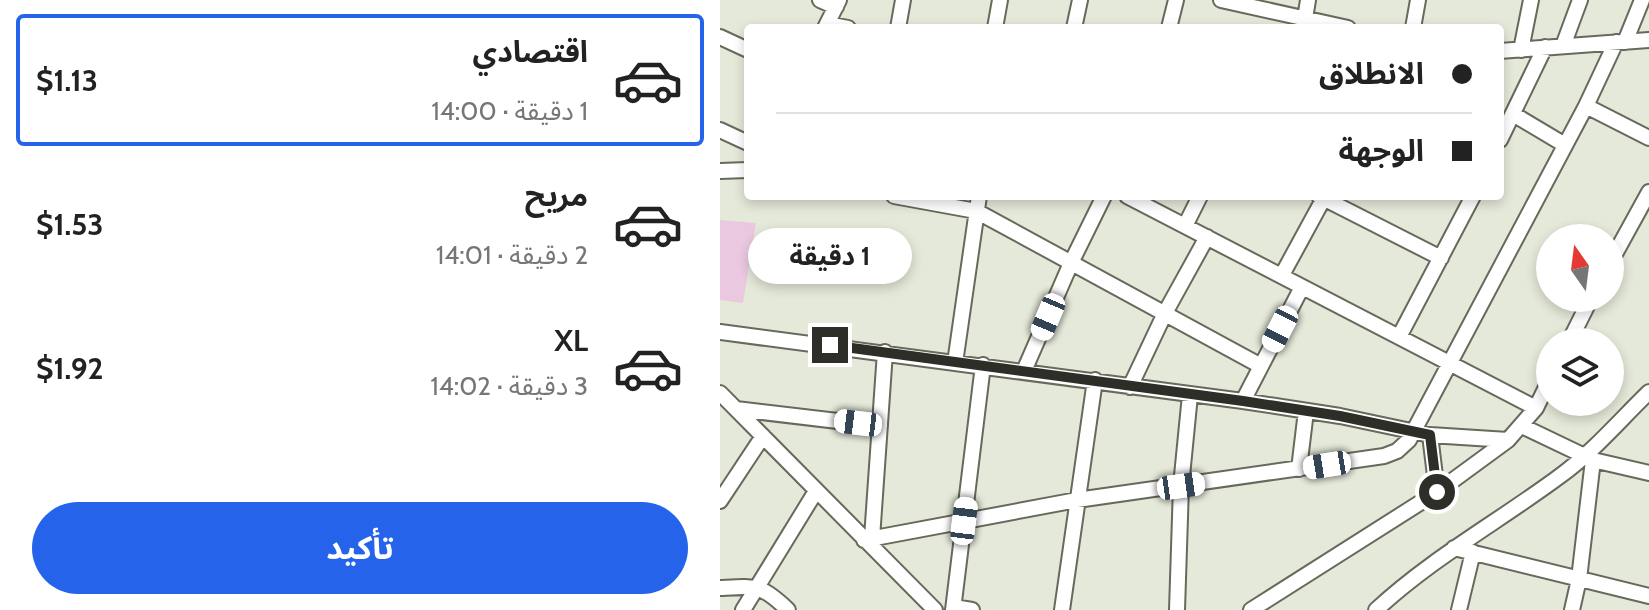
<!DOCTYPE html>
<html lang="ar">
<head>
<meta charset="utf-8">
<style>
  :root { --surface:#fff; --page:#f6f6f6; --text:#222; --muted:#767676; --line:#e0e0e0; --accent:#2563eb }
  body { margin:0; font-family:Cabin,"Noto Sans Arabic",sans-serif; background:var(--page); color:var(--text); direction:rtl; height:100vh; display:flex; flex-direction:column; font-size:30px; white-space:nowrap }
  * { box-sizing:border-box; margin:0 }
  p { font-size:26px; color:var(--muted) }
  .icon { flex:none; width:44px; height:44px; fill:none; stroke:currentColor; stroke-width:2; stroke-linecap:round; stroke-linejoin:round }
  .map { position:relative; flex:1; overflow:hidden; direction:ltr }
  .details { display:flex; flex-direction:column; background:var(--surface); width:720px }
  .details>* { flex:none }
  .hud { position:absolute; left:24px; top:24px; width:760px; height:176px; border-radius:8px; box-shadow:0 4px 12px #0003; direction:rtl; display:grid; align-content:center; height:176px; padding:0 32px; background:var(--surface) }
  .needle { width:52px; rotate:346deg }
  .fabs { position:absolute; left:816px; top:224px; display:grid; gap:16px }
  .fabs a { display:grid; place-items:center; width:88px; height:88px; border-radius:50%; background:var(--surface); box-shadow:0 4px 12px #0003; font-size:40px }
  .end { position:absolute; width:36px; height:36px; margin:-18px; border:10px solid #2d2e28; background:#fff; box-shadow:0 0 0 4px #fff }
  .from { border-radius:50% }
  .bubble { position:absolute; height:56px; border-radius:28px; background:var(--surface); box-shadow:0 4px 12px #0003; font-size:26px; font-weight:700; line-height:56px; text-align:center; direction:rtl }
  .car { position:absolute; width:24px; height:48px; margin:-24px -12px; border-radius:10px; box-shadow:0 0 6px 2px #0007; background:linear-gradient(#fff 24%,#345 0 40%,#fff 0 76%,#345 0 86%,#fff 0) }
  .hud b { display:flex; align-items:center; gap:28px; height:76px; font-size:30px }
  .hud b+b { border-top:2px solid var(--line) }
  .hud i { width:20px; height:20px; background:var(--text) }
  ul { padding:14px 0 0; list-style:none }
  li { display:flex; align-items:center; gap:24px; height:132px; margin:0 16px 12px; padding:0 16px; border:4px solid transparent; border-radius:8px }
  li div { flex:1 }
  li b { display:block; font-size:30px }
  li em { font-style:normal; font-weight:700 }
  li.active { border-color:var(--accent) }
  li>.icon { width:72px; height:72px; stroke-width:1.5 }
  .primary-button { display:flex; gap:16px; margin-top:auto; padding:16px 32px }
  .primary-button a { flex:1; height:92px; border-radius:48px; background:var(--accent); color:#fff; font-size:32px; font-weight:700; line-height:92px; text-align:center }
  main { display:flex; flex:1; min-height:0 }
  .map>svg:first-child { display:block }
  .green { fill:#eac9e0 }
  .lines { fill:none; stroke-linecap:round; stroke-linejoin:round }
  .minor-casing { stroke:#66695b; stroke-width:18 }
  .minor { stroke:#fff; stroke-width:14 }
  .route { stroke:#2d2e28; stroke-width:10 }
</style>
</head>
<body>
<main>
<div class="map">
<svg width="929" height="610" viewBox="0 0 929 610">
  <rect width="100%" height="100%" fill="#e5e9d9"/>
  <path class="green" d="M0,220l36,3 -13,80 -23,-3z"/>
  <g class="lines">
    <g class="minor-casing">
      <path id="minor" d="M100,0l16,7
        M501,0l127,28
        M585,19l3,-19
        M107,24l21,4
        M105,28l14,-28
        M178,28l5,-28
        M275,28l5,-28
        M354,28l6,-28
        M449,28l7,-28
        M693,28l5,-28
        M0,37l28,13
        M905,42l17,-42
        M843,46l17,-46
        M801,50l10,-50
        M780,51l149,-11
        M866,106l63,32
        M793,114l52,31
        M0,130l28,13
        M780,140l45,-93
        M0,171l28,-1
        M174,196l82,15 285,155
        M407,196l409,212
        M599,196l122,62
        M465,226l15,-30
        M890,263l39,-71
        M562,275l43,-79
        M0,332l523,69 97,15 90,19 78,5
        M679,337l74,-141
        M849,342l22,-44
        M235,363l24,-167
        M304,371l47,-108 33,-67
        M410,387l35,-74 42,-76
        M0,393l215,217
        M523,401l59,-114
        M16,409l144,17
        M802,426l71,34 56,13
        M710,435l7,57
        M579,469l7,-58
        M0,501l43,-65
        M152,538l13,-186
        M144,540l213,-40 307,-44 13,-5 12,-11 177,-334 30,-64
        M734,548l195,48
        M0,588c36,-2 41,-4 68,22
        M234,607l18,3
        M23,610l73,-119
        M233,610l30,-245
        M342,610l33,-230
        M457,610l4,-124 9,-91
        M531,610l186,-118 71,-52 28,-32 14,-29
        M656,610c56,-52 122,-88 184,-134 33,-24 60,-56 89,-84
        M739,610l14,-58
        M852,610l7,-31 14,-119"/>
    </g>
    <use href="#minor" class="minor"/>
  </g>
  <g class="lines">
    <path class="route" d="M110,345l413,56 97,15 90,19 7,57"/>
  </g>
</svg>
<div class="fabs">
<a><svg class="needle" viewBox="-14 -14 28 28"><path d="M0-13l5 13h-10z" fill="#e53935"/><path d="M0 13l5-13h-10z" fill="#767676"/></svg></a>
<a><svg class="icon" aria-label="layers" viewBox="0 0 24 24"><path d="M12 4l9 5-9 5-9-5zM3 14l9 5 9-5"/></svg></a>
</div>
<i class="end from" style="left:717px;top:492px"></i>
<i class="end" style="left:110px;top:345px"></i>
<div class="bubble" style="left:28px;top:228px;width:164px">1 دقيقة</div>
<i class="car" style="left:328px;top:317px;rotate:203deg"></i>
<i class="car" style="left:560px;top:329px;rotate:207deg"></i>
<i class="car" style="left:138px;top:423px;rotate:277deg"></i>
<i class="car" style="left:607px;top:465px;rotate:261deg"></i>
<i class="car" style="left:461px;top:486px;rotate:82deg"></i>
<i class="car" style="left:244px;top:521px;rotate:7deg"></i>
<div class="hud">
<b><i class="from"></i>الانطلاق</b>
<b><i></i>الوجهة</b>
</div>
</div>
<section class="details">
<ul>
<li class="active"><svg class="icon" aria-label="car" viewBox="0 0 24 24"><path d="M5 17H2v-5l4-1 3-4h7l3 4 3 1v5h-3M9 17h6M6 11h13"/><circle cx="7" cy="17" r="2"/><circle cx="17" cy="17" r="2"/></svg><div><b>اقتصادي</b><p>1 دقيقة · 14:00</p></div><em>$1.13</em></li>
<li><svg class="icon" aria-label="car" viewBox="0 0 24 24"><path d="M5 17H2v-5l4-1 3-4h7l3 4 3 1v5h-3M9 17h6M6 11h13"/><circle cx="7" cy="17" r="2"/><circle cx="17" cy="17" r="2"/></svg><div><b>مريح</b><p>2 دقيقة · 14:01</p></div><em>$1.53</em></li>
<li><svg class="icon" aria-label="car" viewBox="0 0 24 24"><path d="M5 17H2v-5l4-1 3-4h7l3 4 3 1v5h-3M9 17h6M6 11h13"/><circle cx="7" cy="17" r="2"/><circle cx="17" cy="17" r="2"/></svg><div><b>XL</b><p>3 دقيقة · 14:02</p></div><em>$1.92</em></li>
</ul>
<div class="primary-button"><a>تأكيد</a></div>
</section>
</main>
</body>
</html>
